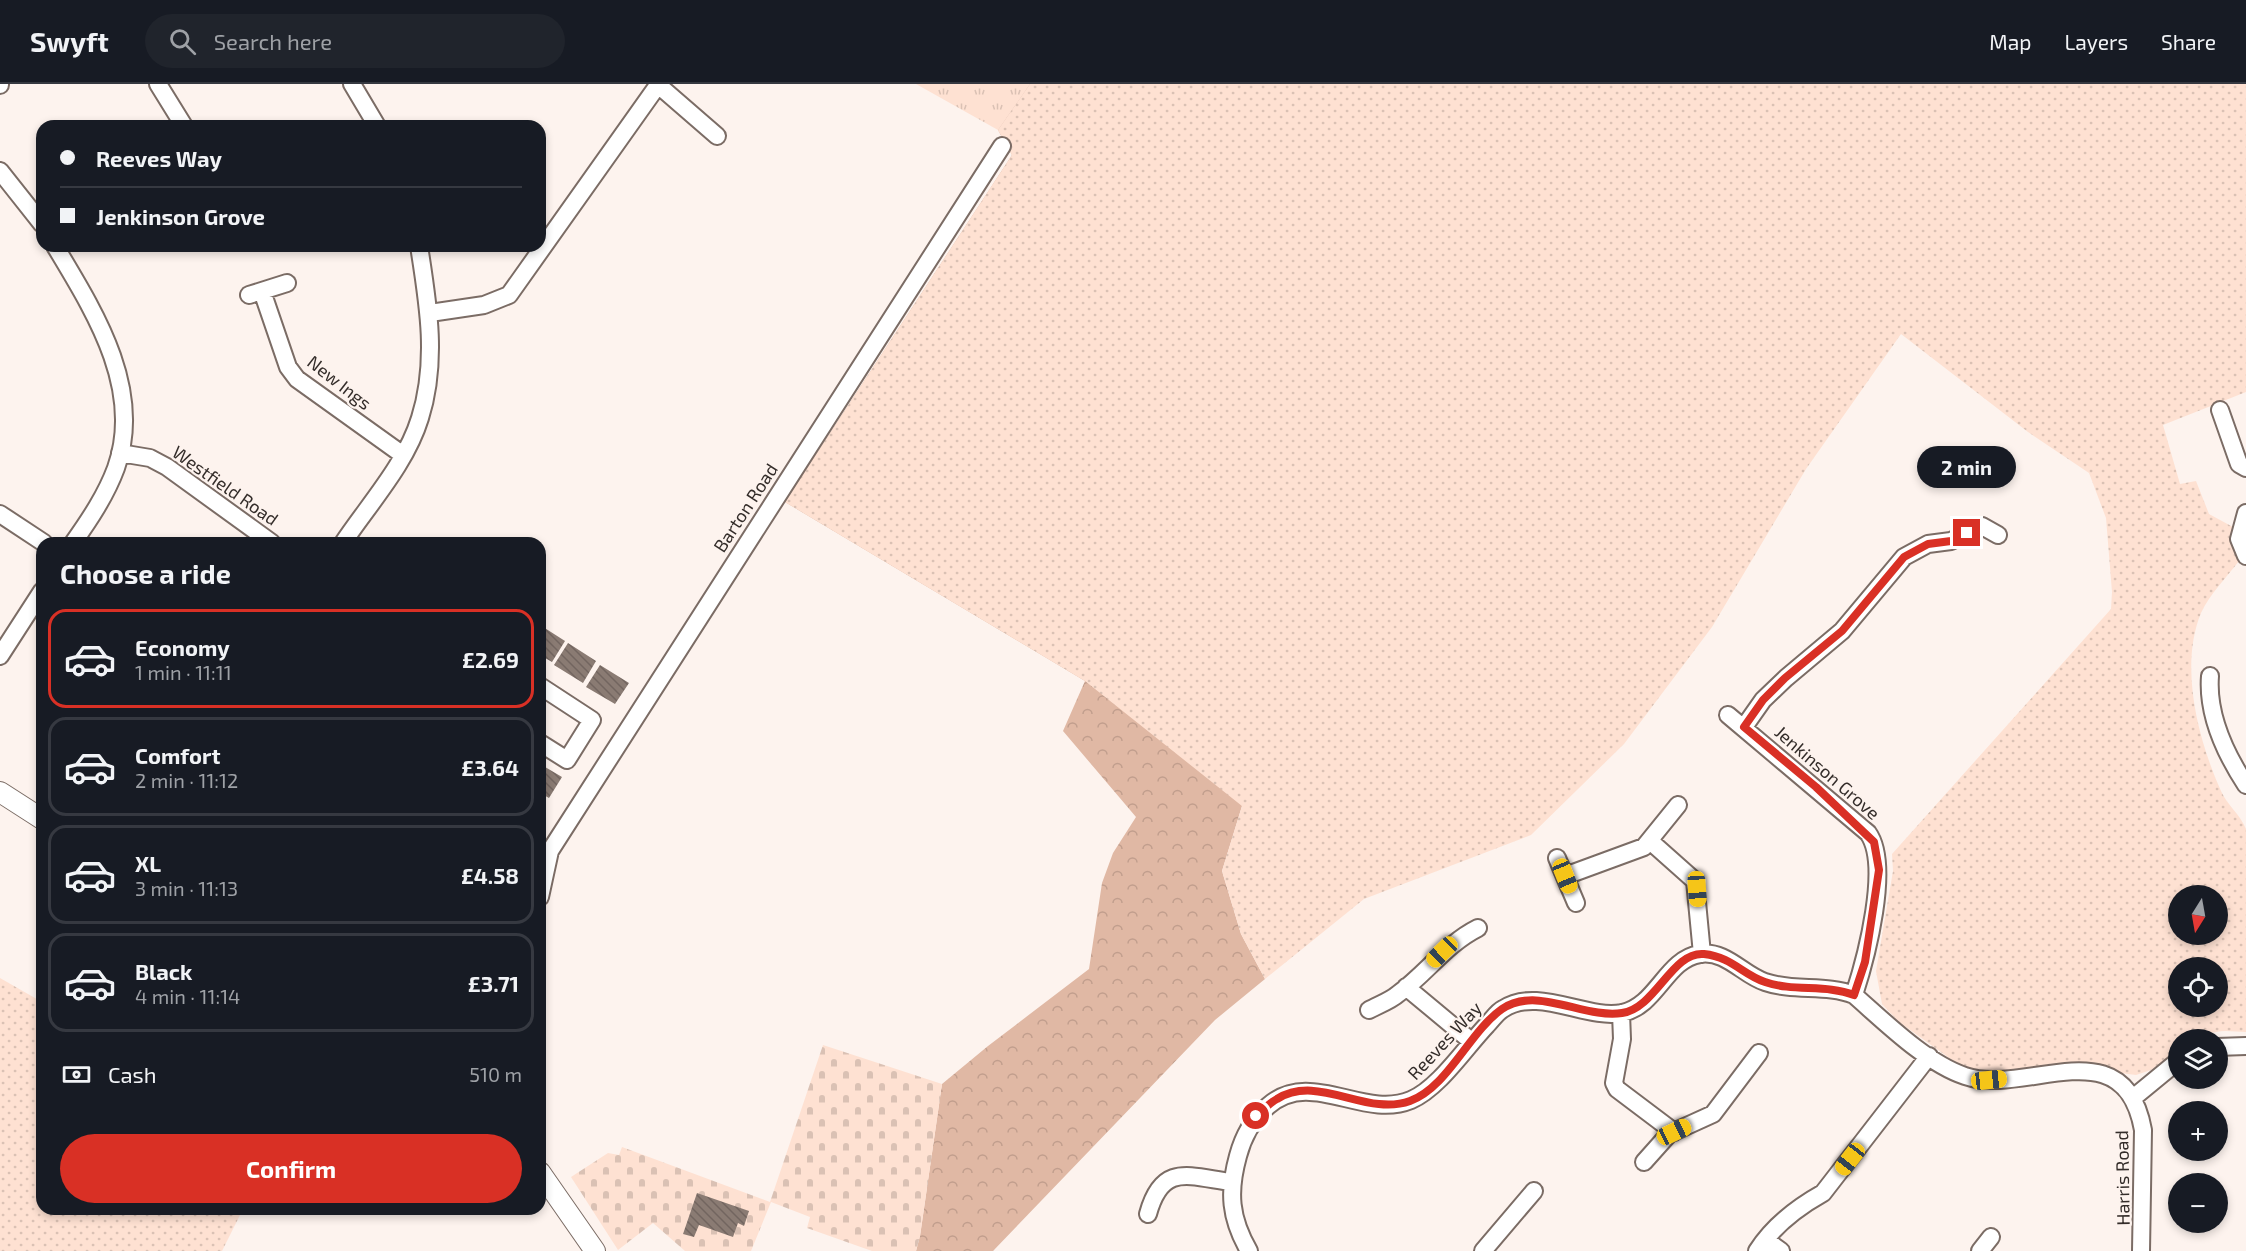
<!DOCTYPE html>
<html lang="en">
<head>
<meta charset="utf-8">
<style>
  :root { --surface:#171b24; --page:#20242c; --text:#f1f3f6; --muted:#9ea1a6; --line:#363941; --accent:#d93025 }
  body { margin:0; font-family:"Exo 2",sans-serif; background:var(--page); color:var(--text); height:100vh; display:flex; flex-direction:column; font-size:22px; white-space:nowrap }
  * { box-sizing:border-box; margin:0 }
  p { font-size:20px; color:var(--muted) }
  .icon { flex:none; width:33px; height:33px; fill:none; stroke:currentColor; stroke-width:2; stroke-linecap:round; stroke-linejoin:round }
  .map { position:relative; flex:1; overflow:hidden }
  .sheet { position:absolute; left:36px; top:453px; width:510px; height:678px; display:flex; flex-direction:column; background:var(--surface); border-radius:18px; box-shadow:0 3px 9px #0003 }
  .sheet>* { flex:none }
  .banner { position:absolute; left:36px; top:36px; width:510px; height:132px; border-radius:18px; box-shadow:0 3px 9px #0003; display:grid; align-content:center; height:132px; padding:0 24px; background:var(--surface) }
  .needle { width:39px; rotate:191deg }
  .controls { position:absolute; left:2168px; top:801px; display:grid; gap:12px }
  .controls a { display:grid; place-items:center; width:60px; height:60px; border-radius:50%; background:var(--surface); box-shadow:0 3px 9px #0003; font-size:30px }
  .end { position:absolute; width:27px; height:27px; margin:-14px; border:8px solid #d93025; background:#fff; box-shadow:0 0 0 3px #fff }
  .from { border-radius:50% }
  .bubble { position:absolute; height:42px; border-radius:21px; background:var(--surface); box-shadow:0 3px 9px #0003; font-size:20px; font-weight:700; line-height:42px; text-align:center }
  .car { position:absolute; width:18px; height:36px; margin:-18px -9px; border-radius:8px; box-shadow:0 0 4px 2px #0007; background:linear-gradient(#f5c518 24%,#345 0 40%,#f5c518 0 76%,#345 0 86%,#f5c518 0) }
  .banner b { display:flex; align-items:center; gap:21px; height:57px; font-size:22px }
  .banner b+b { border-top:2px solid var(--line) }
  .banner i { width:15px; height:15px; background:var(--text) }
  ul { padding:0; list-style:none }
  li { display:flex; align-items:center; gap:18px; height:99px; margin:0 12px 9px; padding:0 12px; border:3px solid var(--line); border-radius:18px }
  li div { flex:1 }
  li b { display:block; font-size:22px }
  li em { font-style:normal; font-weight:700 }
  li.current { border-color:var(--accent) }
  li>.icon { width:54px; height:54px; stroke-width:1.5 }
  h2 { padding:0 24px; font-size:27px; line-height:72px }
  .pay { display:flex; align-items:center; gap:15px; height:66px; padding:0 24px; font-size:22px }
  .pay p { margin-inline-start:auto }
  .action { display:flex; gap:12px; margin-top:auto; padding:12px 24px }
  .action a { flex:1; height:69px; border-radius:36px; background:var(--accent); color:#fff; font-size:24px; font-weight:700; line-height:69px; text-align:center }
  header { display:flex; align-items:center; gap:36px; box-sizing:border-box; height:84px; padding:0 30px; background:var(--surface); border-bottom:2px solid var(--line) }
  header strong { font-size:28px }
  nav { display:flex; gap:33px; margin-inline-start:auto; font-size:21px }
  .search { width:420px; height:54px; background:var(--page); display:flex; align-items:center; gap:15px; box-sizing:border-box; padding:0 21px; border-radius:33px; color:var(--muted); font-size:22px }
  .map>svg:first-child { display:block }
  .grass { fill:url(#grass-tufts) }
  .forest { fill:url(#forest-crowns) }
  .cemetery { fill:url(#cemetery-stones) }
  .park { fill:url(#park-dots); fill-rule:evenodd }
  .building { fill:url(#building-back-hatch) }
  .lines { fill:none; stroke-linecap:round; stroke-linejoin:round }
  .minor-casing { stroke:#7b6c65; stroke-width:20 }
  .tertiary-casing { stroke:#7b6c65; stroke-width:22 }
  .minor { stroke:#fff; stroke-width:16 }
  .tertiary { stroke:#fff; stroke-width:20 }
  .route { stroke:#d93025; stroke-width:8 }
  .labels { text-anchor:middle; stroke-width:4.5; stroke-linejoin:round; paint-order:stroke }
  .street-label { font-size:18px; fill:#342d2a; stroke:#fdf3ee }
</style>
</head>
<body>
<header>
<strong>Swyft</strong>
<div class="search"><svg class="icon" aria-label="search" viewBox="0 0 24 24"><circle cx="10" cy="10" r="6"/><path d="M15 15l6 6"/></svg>Search here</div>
<nav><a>Map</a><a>Layers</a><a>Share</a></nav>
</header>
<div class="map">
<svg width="2246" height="1167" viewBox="0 0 2246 1167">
  <defs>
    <pattern id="grass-tufts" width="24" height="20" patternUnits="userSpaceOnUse" patternTransform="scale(1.5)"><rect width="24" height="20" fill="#fee1d2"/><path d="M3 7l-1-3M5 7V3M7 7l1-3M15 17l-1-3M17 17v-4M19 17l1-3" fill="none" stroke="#dac1b4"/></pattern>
    <pattern id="forest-crowns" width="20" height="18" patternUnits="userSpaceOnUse" patternTransform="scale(1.5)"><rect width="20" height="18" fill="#e0b8a4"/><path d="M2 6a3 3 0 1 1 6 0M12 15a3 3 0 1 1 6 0" fill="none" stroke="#c19e8d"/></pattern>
    <pattern id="cemetery-stones" width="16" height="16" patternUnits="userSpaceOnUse" patternTransform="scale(1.5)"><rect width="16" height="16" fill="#fee1d2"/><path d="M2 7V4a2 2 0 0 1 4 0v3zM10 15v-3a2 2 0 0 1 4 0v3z" fill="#dac1b4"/></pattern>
    <pattern id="park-dots" width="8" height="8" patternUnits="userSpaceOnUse" patternTransform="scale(1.5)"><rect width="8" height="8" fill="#fee1d2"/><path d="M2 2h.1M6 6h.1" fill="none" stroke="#dac1b4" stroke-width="1.8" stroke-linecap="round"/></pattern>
    <pattern id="building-back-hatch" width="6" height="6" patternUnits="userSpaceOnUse" patternTransform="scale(1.5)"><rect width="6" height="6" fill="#8a7b73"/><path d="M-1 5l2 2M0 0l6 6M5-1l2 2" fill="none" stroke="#72655f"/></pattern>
  </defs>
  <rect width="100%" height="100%" fill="#fdf3ee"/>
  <path class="grass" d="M916,0h114l-32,46z"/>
  <path class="forest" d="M1030,0l212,722 -20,65 19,63 24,45 -50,41 -222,231h-77l4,-15 22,-152 46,-38 101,-77 13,-86 11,-30 23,-36 -73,-86 22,-50 -300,-179 227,-347 -14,-25z"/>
  <path class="cemetery" d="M823,961l119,39 -22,152 -4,15h-44l-65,-23 3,-11 -39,-15 -20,49h-66l-32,-28 -35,27 -47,-73 37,-24 11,2 3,-8 148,55z"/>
  <path class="park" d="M1030,0h1216v308l-83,33 17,59 16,-3 13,33 24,13 6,34c-12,16 -30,34 -38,52 -22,53 -3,127 20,178 6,14 19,23 25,38v203c-10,0 -20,-2 -30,0 -14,2 -24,7 -38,8v11l-27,19 -15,5 -16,-2 -30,-11 -57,7 -52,2 -22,-6 -60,-43 -17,-18 -6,-33 17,-100 -1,-17 219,-245 1,-17 -6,-74 -17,-45 -61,-41 -127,-98 -95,135 -94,158 -88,117 -93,91 -167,64 -99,80 -24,-45 -19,-63 20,-65 -157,-125 -300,-179 227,-347 -14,-25zM2178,812h39v38h-39zM2178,884h39v38h-39z
    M0,894l42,24v207h201l-21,42h-222z"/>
  <path class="building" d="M540,541l25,16 -13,21 -12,-7z
    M568,559l28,18 -13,22 -29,-18z
    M600,581l29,18 -14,21 -29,-17z
    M540,680l22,13 -13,21 -9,-5z
    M697,1109l52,18 -5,15 -6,-3 -5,14 -34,-12 -5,12 -11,-3z"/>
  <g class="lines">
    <g class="minor-casing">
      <path id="minor" d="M158,0l26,42
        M352,0l25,42
        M657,0l60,52
        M0,1v-1
        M0,87l42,53
        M55,162c39,65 89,143 61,222 -10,27 -26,51 -43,75
        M262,207l26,76 9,12 106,76
        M249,211l38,-12
        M430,229l54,-8 25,-10 149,-210
        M2220,326l19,54 7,4
        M120,369l30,5 17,9 105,76
        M2246,429l-7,26 7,17
        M0,430l44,29
        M343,459c26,-39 63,-79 77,-125 18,-57 8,-115 -1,-172
        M0,572l42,-65
        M2210,592c-3,39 15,77 36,109
        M540,602l52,34 -25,40 -27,-17
        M1728,631l140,118c23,32 -2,125 -14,162
        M1744,643l19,-27 23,-22 56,-47 62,-74 24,-13 23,-3 31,-15 16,9
        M1650,757l45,40 7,73
        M1557,774l19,45
        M1565,792l79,-29 34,-42
        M540,813l10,-46 452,-705
        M1406,903l65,54
        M1369,926c9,-5 21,-9 29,-16 29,-21 48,-50 80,-66
        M1621,929l1,26 -8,44 3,6 57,43
        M2217,963l29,-1
        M2133,1014l45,-37
        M1644,1078l25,-28 44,-20 46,-61
        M1148,1130c14,-51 40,-38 82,-32
        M1766,1156l15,11
        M1249,1167c-19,-33 -21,-59 -11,-95 5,-19 15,-37 30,-50 43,-38 95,14 143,-6 28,-12 54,-52 76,-75 5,-5 10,-13 16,-16 35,-23 83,11 119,4 35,-7 44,-54 78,-59 26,-4 43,21 65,28 29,10 61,2 89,13 31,27 72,68 111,81 61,21 159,-51 178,54l-2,121
        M1483,1167l51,-60
        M1757,1167c16,-25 41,-44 66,-58l106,-137
        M1980,1167l11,-14"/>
    </g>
    <g class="tertiary-casing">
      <path id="tertiary" d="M0,708l42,27
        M540,1088l55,79"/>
    </g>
    <use href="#minor" class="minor"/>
    <use href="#tertiary" class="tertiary"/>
  </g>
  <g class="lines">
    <path class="route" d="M1256,1032c7,-5 13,-13 21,-17 41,-26 89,18 133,2 38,-14 59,-69 92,-92 35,-24 82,10 120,4 34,-5 50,-62 82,-59 28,3 39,21 61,28 29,10 61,2 89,13l11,-33 14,-92 -5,-28 -58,-55 -72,-60 19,-27 22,-22 57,-47 62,-74 24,-13 23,-3 16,-8"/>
  </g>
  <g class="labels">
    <g class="street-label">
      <text transform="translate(339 299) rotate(38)" y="6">New Ings</text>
      <text transform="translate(225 402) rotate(35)" y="6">Westfield Road</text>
      <text transform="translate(746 424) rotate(-57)" y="6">Barton Road</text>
      <text transform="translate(1827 689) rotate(41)" y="6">Jenkinson Grove</text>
      <text transform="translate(1445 957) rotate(-47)" y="6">Reeves Way</text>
      <text transform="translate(2123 1094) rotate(-91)" y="6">Harris Road</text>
    </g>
  </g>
</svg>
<div class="controls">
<a><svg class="needle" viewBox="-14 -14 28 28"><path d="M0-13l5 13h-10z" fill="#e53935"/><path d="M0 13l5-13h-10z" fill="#9ea1a6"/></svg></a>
<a><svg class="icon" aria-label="locate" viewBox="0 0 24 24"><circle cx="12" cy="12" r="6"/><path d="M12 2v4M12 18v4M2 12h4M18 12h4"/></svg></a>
<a><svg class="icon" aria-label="layers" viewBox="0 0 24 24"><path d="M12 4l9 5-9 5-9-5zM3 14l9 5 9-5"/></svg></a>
<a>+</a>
<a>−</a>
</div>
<i class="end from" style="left:1256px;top:1032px"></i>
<i class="end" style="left:1967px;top:449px"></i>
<div class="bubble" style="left:1917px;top:362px;width:99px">2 min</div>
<i class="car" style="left:1565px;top:792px;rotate:158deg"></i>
<i class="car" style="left:1697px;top:805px;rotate:176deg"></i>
<i class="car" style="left:1442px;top:868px;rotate:226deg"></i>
<i class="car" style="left:1989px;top:996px;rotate:84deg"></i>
<i class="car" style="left:1674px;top:1048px;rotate:65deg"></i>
<i class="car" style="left:1850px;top:1075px;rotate:218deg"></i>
<div class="banner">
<b><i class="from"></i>Reeves Way</b>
<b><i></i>Jenkinson Grove</b>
</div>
<section class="sheet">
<h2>Choose a ride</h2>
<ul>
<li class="current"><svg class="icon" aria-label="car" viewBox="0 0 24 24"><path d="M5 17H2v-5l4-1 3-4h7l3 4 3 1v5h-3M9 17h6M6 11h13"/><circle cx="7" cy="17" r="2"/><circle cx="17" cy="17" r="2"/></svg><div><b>Economy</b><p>1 min · 11:11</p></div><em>£2.69</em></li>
<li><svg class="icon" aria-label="car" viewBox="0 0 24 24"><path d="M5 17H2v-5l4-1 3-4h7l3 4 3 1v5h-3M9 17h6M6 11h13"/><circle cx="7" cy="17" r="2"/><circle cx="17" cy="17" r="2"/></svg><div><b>Comfort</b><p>2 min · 11:12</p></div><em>£3.64</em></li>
<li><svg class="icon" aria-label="car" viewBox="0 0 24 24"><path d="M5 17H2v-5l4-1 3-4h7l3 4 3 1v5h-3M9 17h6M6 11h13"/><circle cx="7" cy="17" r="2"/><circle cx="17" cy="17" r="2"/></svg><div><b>XL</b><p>3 min · 11:13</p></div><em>£4.58</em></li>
<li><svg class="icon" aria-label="car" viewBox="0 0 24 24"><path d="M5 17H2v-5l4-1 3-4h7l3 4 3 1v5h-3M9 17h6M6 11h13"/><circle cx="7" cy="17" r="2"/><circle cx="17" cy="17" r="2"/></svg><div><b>Black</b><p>4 min · 11:14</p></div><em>£3.71</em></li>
</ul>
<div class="pay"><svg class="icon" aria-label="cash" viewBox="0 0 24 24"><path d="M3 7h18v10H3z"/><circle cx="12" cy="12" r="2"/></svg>Cash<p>510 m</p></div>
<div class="action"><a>Confirm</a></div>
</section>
</div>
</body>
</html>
